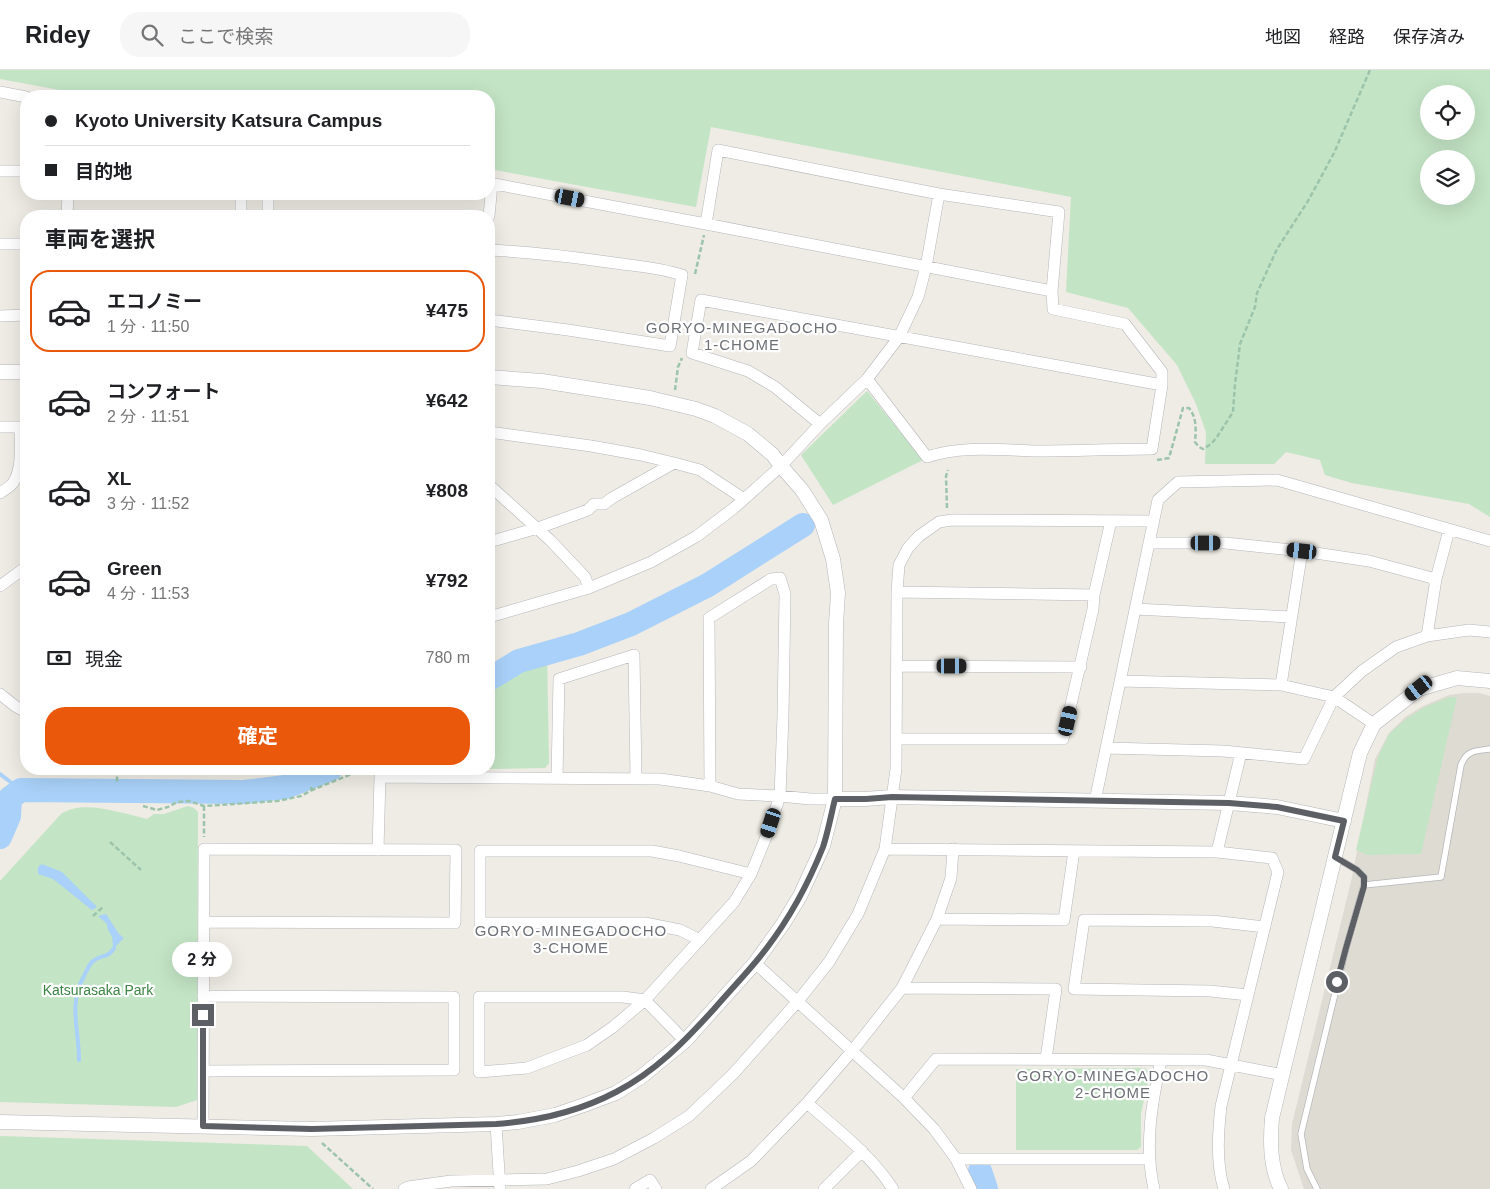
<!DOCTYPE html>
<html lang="ja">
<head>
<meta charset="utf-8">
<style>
  :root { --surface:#fff; --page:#f6f6f6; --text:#202124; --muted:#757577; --line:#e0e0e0; --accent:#ea580c }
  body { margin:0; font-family:Arial,"Noto Sans JP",sans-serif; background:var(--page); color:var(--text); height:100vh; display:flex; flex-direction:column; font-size:19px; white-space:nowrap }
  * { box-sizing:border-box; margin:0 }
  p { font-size:16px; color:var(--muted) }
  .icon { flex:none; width:28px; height:28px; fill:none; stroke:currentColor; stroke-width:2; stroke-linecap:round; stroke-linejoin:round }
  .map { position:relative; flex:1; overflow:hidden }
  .panel { position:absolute; left:20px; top:140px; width:475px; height:565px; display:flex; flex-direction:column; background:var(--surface); border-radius:20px; box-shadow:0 5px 20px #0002 }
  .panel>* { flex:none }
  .hud { position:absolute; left:20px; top:20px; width:475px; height:110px; border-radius:20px; box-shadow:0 5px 20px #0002; display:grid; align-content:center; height:110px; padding:0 25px; background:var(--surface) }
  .fabs { position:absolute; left:1420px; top:15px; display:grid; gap:10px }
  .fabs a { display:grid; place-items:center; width:55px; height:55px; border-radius:50%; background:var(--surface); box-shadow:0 5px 20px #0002; font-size:25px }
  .end { position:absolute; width:22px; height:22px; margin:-11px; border:6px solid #5c5f64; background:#fff; box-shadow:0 0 0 2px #fff }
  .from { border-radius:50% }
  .bubble { position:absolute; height:35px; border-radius:18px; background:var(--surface); box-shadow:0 5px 20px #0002; font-size:16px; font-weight:700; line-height:35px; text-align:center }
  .car { position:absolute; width:15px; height:30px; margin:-15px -8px; border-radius:6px; box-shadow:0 0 4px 1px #0007; background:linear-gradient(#222 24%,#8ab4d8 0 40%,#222 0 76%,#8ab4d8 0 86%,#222 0) }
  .hud b { display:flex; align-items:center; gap:18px; height:48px; font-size:19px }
  .hud b+b { border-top:1px solid var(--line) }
  .hud i { width:12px; height:12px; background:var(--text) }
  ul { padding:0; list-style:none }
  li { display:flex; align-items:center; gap:15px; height:82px; margin:0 10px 8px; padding:0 15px; border:2px solid transparent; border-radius:20px }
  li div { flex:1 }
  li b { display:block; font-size:19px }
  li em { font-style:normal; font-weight:700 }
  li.on { border-color:var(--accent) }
  li>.icon { width:45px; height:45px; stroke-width:1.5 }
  h2 { padding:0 25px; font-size:22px; line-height:60px }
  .pay { display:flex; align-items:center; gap:12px; height:55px; padding:0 25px; font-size:19px }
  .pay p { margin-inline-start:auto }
  .button { display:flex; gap:10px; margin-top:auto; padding:10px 25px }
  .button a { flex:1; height:58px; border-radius:20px; background:var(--accent); color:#fff; font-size:20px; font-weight:700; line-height:58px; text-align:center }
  header { display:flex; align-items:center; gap:30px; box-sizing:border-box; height:70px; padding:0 25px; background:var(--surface); border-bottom:1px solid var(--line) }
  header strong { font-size:24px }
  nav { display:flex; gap:28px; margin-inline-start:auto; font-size:18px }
  .search { width:350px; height:45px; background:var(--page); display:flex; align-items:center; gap:12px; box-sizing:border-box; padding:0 18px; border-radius:20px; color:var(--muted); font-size:19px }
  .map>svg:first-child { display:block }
  .education { fill:#dedbd3 }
  .green { fill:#c3e4c5; fill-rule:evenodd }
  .water { fill:#a9d1f9 }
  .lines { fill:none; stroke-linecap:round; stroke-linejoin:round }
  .stream { stroke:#a9d1f9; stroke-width:4 }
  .river { stroke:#a9d1f9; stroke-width:24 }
  .service-casing { stroke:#b5b6ba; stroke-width:7 }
  .minor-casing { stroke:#b5b6ba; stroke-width:12 }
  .tertiary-casing { stroke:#b5b6ba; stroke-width:15 }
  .path { stroke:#9cc4ab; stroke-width:2.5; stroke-dasharray:5 2.5; stroke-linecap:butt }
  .service { stroke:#fff; stroke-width:5.5 }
  .minor { stroke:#fff; stroke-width:11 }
  .tertiary { stroke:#fff; stroke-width:14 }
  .route { stroke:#5c5f64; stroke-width:6 }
  .labels { text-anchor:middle; stroke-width:4.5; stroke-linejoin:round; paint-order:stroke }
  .park-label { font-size:14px; fill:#3b8444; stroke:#fff }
  .neighbourhood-label { font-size:15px; letter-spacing:1px; fill:#6d7176; stroke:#fff }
</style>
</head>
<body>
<header>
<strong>Ridey</strong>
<div class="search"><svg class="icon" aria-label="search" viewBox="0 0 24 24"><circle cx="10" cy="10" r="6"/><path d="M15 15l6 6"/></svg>ここで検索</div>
<nav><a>地図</a><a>経路</a><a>保存済み</a></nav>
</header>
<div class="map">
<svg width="1490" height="1119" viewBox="0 0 1490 1119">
  <rect width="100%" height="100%" fill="#eeece4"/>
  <path class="education" d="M1464,623h15l11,3v493h-186l-13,-39 1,-26 60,-247 23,-118 14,-26 16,-16 18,-11 26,-11z"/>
  <path class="green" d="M0,0h1490v447l-21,-13 -117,-21 -27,-8 -5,-15 -34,-8 -12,12h-69l1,-32 -10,-28 -19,-39 -49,-57 -62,-16 5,-95 -360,-70 -15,80 -207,-38v-73h-397l-92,-17zM1429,24h37v37h-37zM1429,89h37v37h-37z
    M867,321l56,69 -90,45 -32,-50z
    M547,579l2,114 -4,5 -56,1v-101l47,-12z
    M1449,627h8l-36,157 -54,1 -11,-5 22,-93 11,-23 17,-15 17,-11z
    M188,736l6,2 4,4 -1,288 -21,7 -176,-5v-221l61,-67c3,-2 7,-4 11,-5 21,-6 54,5 75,10l7,-5h10z
    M1145,998l5,6 -9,39v34l-4,3h-121v-81z
    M0,1066l307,10 46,43h-353z"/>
  <path class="water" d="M42,794l20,8 35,35 -5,3 -39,-31 -15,-5v-7z
    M106,844l13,20 5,4 -10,10c-2,-4 -1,-7 -2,-11 -2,-5 -5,-7 -5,-13l-9,-8z"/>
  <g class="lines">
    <path class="stream" d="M0,704l21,16
      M79,990c0,-32 -11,-55 5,-84 2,-4 5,-11 8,-14 7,-7 17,-4 22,-14"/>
    <path class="river" d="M489,609l30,-18 60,-17 52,-20 77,-39 95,-60
      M0,767l9,-21 1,-18 11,-8 223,2 41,-5 46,-18
      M980,1101l6,18"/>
    <g class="service-casing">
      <path id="service" d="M1364,815l77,-8 20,-112c6,-15 14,-14 29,-16
        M1317,1119l-10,-20 -6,-35 45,-186 18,-63v-8l-7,-7 -22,-13"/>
    </g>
    <g class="minor-casing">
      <path id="minor" d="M0,22l26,5
        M0,101h26
        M489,113l217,41 346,67
        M241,124v22
        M268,124v22
        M67,146l1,-22
        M489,146l3,-32
        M706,154l12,-74 221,44 120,18 -7,79 1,18 72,15 37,48v13l-10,64c-38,0 -76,2 -115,2 -36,-1 -75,-6 -110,6l-60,-78
        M0,174h26
        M489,180c42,2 84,7 126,13 22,3 46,5 67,12l-12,71 -102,-16 -79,-10
        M0,246l26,-1
        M820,354l-45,-37 -27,-16 -56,-18 9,-53 461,85
        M0,357h26
        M489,362l102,14 50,9 33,8 26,7 44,29
        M489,415l61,55 35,37 4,11
        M0,423c4,-3 10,-6 13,-10 10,-15 7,-38 7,-56
        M489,472l49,-14 50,-18 6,-6h10l8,-6 62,-35
        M1149,473h76l77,8 67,10 67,18
        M0,516l26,-19
        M897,522l197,3
        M1135,539l156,8
        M489,547l100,-29 62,-26 46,-26 37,-28 47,-42 39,-42 47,-45 32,-42 19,-40 8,-30 13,-73
        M1427,566l9,-57 13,-49
        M897,596l184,1
        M1120,611l161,4 53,12 40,27
        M1281,615l21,-134
        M0,624l15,12 11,6
        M897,669h166l30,-130 1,-14 17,-74
        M1106,678l117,3 81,8 30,-62 28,-26 34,-24 31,-11 42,-6 21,2
        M557,708l2,-99 75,-24 2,123
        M1095,731l63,-301 20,-18 99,-2 213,61
        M885,779l332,3 55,6 6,14 -57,234c-3,27 -5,57 3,83
        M378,780l2,-73 280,2 50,7 28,8 42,2 30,3h25
        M1217,782l24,-99
        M937,849l127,1 10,-69
        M700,870l-20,-10 -35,-7h-165v-72h172l27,5 72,18
        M755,893l149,135 30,31 22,30 15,30
        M902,918l154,1 -10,70
        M1248,925l-38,-4 -136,-2 10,-69 128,1 53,6
        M685,971l-40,-41 -22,-3h-144v75l48,-4 60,-23 26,-18 32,-27 89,-98 17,-28 15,-37 14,-41 3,-80 2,-122 -5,-16 -9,1 -62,39 1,168
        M203,1001l251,-1v-73l-251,-1
        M904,1028l32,-39 270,1 77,15
        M807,1033c31,27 64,52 86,86
        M496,1054l4,65
        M203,1056l1,-277 252,1 -1,73 -251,-1
        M956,1089h193
        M404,1119l4,-2 43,-6 96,-2 31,-8 36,-12 40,-21 35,-22 44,-42 65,-73 31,-39 29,-48 27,-65 11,-80 1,-177 2,-27 9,-17 11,-12 20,-14 13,-2 202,1
        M635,1119l15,-9 6,9
        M711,1119l40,-28 56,-58 46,-53 49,-62 35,-69 14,-41 2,-29
        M824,1119l38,-38
        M1154,1119c-10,-43 -2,-87 7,-129"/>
    </g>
    <g class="tertiary-casing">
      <path id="tertiary" d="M0,302h26
        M835,729h30l27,-2 337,6 48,4 67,14
        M0,1052l312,7 184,-5 22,-2 37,-7 29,-10 32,-12 25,-16 44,-36 70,-78 28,-39 17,-28 23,-50 12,-47 1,-175 2,-31 -5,-34 -12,-39 -19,-30 -21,-24 -8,-11 -25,-21 -33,-18 -19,-7 -46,-11 -108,-17 -53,-4
        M1281,1119c-11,-22 -11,-47 -9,-71l88,-365 14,-29 45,-35 38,-11 33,3"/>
    </g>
    <path class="path" d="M695,204l9,-39
      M675,320l3,-23 4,-9
      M1157,390l12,-2 14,-50h6c8,10 7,22 6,34l4,5 4,2 8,-5 6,-7 16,-25 2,-28 5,-40 15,-37 2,-14 20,-44 31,-48 26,-48 36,-83
      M947,438l-1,-32 2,-6
      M117,699v13
      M311,719l1,1 52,-21
      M143,736l14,4 11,-3 9,-5 12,-1 15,5 73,-5 24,-5 11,-6 -2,-5
      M204,736v31
      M110,772l31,28
      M93,846l11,-10
      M322,1073l51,46"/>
    <use href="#service" class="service"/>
    <use href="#minor" class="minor"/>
    <use href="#tertiary" class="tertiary"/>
  </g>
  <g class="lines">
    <path class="route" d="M203,945v111l109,3 184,-5c41,-3 84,-13 120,-32 39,-20 69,-51 98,-83 17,-20 36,-39 52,-60 23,-30 43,-67 57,-102 5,-15 8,-32 12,-48h31l26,-2 337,6 48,4 67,14 -9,36 22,13 7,7v9l-18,62 -9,34"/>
  </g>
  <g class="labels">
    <g class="park-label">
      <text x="98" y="925">Katsurasaka Park</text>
    </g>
    <g class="neighbourhood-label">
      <text x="742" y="263">GORYO-MINEGADOCHO<tspan x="742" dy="17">1-CHOME</tspan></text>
      <text x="571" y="866">GORYO-MINEGADOCHO<tspan x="571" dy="17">3-CHOME</tspan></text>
      <text x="1113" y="1011">GORYO-MINEGADOCHO<tspan x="1113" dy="17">2-CHOME</tspan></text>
    </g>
  </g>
</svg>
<div class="fabs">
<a><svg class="icon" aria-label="locate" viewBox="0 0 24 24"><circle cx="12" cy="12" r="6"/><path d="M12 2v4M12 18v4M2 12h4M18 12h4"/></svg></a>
<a><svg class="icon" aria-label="layers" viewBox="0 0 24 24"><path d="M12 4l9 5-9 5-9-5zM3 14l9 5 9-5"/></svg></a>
</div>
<i class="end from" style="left:1337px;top:912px"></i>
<i class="end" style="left:203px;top:945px"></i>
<div class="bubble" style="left:172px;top:872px;width:60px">2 分</div>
<i class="car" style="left:570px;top:128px;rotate:101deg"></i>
<i class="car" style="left:1206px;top:473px;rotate:90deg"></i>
<i class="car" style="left:1302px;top:481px;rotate:276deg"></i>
<i class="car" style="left:952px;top:596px;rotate:90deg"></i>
<i class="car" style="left:1419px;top:618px;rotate:232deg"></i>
<i class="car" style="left:1068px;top:651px;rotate:13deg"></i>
<i class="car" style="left:771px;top:753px;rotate:198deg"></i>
<div class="hud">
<b><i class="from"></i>Kyoto University Katsura Campus</b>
<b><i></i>目的地</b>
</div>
<section class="panel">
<h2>車両を選択</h2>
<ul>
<li class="on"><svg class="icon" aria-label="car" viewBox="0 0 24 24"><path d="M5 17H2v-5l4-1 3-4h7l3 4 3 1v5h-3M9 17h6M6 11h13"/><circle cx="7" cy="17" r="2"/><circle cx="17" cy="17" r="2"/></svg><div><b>エコノミー</b><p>1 分 · 11:50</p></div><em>¥475</em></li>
<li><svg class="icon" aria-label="car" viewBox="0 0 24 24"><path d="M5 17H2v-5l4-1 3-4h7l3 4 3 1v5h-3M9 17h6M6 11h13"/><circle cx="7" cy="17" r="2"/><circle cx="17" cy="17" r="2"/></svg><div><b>コンフォート</b><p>2 分 · 11:51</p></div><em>¥642</em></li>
<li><svg class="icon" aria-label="car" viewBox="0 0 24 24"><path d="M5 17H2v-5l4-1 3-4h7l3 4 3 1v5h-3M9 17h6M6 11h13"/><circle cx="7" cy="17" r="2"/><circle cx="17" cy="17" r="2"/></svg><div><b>XL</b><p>3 分 · 11:52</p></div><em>¥808</em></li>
<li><svg class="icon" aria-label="car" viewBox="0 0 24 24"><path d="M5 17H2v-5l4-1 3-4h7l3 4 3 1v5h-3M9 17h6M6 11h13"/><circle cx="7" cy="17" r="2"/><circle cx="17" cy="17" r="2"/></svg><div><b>Green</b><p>4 分 · 11:53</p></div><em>¥792</em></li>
</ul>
<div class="pay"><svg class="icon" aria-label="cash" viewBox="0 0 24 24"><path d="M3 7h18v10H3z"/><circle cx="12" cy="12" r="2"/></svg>現金<p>780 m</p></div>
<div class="button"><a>確定</a></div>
</section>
</div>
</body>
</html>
